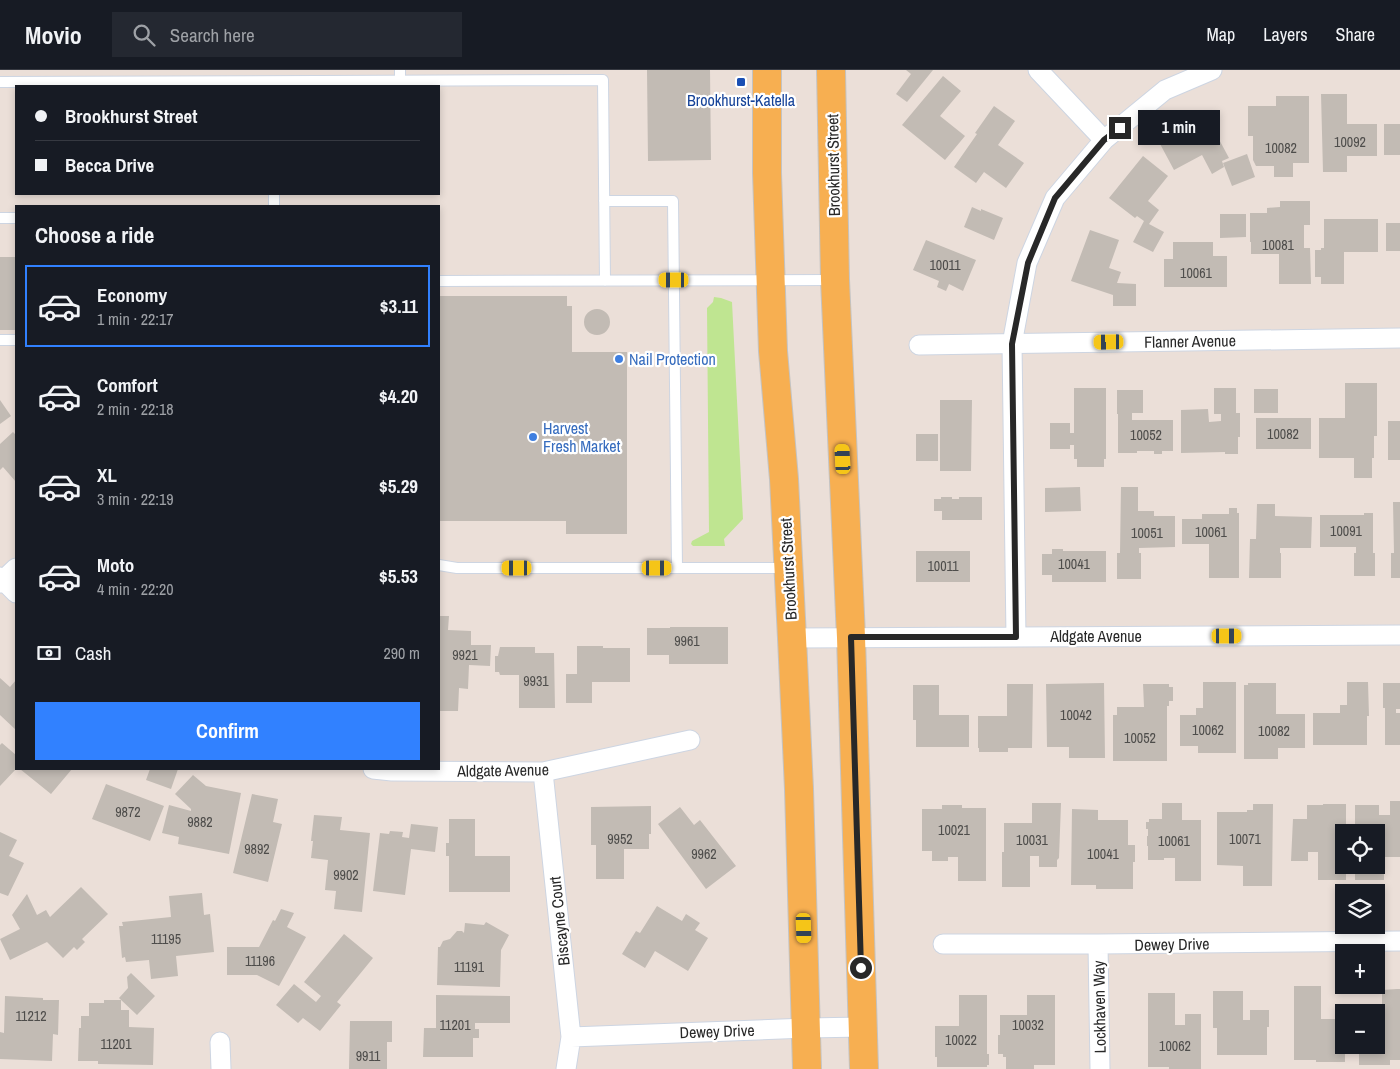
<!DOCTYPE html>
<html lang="en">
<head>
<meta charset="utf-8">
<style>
  :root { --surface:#171b24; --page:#242831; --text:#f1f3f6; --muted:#9ea1a6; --line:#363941; --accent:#3181ff }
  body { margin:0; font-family:"Archivo Narrow",sans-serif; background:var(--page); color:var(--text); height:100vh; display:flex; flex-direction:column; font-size:19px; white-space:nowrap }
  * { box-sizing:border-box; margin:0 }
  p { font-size:16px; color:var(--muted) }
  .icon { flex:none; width:28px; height:28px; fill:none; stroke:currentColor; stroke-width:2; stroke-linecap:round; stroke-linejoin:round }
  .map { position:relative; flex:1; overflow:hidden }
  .panel { position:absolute; left:15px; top:135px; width:425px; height:565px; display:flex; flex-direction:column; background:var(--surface); border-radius:0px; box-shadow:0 2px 8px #0003 }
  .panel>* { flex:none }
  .guide { position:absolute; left:15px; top:15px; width:425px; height:110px; border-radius:0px; box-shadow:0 2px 8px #0003; display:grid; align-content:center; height:110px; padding:0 20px; background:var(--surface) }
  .controls { position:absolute; left:1335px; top:754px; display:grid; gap:10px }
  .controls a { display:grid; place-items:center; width:50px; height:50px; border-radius:0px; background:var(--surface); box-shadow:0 2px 8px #0003; font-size:25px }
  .end { position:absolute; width:22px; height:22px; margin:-11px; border:6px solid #282828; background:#fff; box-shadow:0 0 0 2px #fff }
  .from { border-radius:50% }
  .bubble { position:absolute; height:35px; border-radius:0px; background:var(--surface); box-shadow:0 2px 8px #0003; font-size:16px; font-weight:700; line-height:35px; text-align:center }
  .car { position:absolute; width:15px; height:30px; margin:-15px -8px; border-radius:6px; box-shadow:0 0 4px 1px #0007; background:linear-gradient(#f5c518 24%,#345 0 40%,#f5c518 0 76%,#345 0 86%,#f5c518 0) }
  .guide b { display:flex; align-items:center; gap:18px; height:48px; font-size:19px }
  .guide b+b { border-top:1px solid var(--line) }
  .guide i { width:12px; height:12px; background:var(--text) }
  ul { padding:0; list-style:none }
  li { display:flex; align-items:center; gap:15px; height:82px; margin:0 10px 8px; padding:0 10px; border:2px solid transparent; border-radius:0px }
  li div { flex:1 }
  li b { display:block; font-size:19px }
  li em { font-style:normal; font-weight:700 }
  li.active { border-color:var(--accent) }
  li>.icon { width:45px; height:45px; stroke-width:1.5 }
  h2 { padding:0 20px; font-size:22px; line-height:60px }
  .pay { display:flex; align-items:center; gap:12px; height:55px; padding:0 20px; font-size:19px }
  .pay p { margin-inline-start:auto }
  .button { display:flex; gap:10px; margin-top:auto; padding:10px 20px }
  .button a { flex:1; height:58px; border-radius:0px; background:var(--accent); color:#fff; font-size:20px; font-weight:700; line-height:58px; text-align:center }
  header { display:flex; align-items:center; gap:30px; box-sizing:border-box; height:70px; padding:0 25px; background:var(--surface); border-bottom:1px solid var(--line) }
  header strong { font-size:24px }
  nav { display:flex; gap:28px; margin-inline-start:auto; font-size:18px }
  .search { width:350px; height:45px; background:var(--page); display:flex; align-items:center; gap:12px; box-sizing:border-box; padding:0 18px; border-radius:0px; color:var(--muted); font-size:19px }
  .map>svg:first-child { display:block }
  .green { fill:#bfe591 }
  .building { fill:#c2bbb4 }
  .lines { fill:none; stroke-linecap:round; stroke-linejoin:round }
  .service-casing { stroke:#cdd5e2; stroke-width:12 }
  .minor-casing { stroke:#cdd5e2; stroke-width:21 }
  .primary-casing { stroke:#c3c3c3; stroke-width:30 }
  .service { stroke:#fff; stroke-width:10 }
  .minor { stroke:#fff; stroke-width:19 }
  .primary { stroke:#f7af51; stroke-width:28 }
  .route { stroke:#282828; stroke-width:6 }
  .transit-dot { fill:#1a4fb4; stroke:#fff; stroke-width:2 }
  .shop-dot { fill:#3f7fe0; stroke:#fff; stroke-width:2 }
  .labels { text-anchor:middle; stroke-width:4.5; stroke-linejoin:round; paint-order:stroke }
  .number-label { font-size:14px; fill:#4e4d4b }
  .transit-label { font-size:16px; fill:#164399; stroke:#fff }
  .street-label { font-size:16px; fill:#282828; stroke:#fff }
  .shop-label { font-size:16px; fill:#366cbe; stroke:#fff; text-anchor:start }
</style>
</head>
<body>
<header>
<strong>Movio</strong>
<div class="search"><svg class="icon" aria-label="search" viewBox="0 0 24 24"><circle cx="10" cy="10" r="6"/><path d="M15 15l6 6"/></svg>Search here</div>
<nav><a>Map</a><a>Layers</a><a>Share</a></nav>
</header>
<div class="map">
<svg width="1400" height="999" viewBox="0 0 1400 999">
  <rect width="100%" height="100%" fill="#ebdfd8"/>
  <path class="green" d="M714,227l7,1 11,4 11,217 -19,20 1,7h-32l-2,-2 1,-3 17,-9 -2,-224 6,-6z"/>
  <path class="building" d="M647,0h63l1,90 -63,1z
    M906,0h27l-26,32 -11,-8 15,-20z
    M943,6l18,15 -21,25 25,20 -20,24 -43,-35z
    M1321,24h26v30h30v32h-30v16h-24z
    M1276,26h33v67h-16v14h-19v-11h-18l-3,-6v-24h-5v-30h28z
    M994,36l21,15 -17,24 26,18 -18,25 -22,-16 -8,11 -22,-16 23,-33 -2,-1z
    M1207,47l22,41 -7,3 2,6 -12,7 -10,-19 -28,15 -15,-28z
    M1384,54h16v31h-16z
    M1247,84l8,23 -23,9 -9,-23z
    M1143,86l25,20 -20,25 11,9 -10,14 15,8 -11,20 -20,-10 11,-21 -7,-5 -2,2 -26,-20z
    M1280,131h30v24h-6v23h6l1,36h-32v-30h-28v-12h-1v-29h17v-5l13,-1z
    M972,137l9,4v-2l22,9 -9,22 -30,-13z
    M1220,144h26v23l-26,1z
    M1324,149h54v33h-34v32h-23v-7h-6v-27h6v-2h3z
    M1386,153h14v28h-14z
    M1090,160l29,10 -10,28 12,4 -4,11 19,1v22h-23v-11l-42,-14z
    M926,170l50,20 -13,31 -14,-7 -3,7 -9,-4 2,-6 -26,-11z
    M1173,172h40v14h14v31h-63v-28h9z
    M0,187h16v73h-16z
    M439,226h128v10h5v46h55v182h-61v-13h-127z
    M584 252a13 13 0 1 1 26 0a13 13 0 1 1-26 0Z
    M1345,313h32v53h-3v22h-2v20h-18v-20h-35v-40h26z
    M1074,318h32v71h-2v8h-27v-8h-3v-14h-4v4h-20v-26h20v10h4z
    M1214,318h22v25h4v24h-2v17h-13v-2l-44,1v-43l27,-1 1,13 12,-1v-7h-7z
    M1254,319h24v24h-24z
    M1117,320h26v23h-11v7h41v31h-11v3h-8v-3h-17v2h-19v-39h-1z
    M0,330l11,16 -11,8z
    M940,330h32l-1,71h-31z
    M1256,348h55v31h-55z
    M1388,351h12v39h-12z
    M13,362l3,3v47l-13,-15 -3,3v-26z
    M916,364h22v27h-22z
    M1080,417l1,24 -36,1v-24z
    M1121,417h17v24h16v5h21v31l-36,1v5h2v26h-24v-26h3z
    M941,427h11v2h7v-2h23v23h-40v-9h-8v-12h7z
    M1393,432h7v76h-9v-25h3z
    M1257,434h18v12l37,1 -1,31h-31v5h1v25h-32l1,-39h6z
    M1229,438h8v5h2v65h-30v-34h-27v-25h20v-5h27z
    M1364,443h9v40h2v23h-21v-23h2v-6h-36v-32h44z
    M1052,479h11v2h43v31h-54v-7h-10v-21h10z
    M916,481h54v31h-54z
    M439,546h10l-1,14 23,1v14h20l-1,21 -21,-1 -1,24 -9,-1 -1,23h-19z
    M670,557h58v37h-59v-9h-22v-27h23z
    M577,576h26v2h27v34h-38v21h-26v-29h11z
    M500,577h35v6h19l1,55h-36v-33h-19l-1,-3h-4v-16h3z
    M0,608l10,9 6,-7v50l-16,-15z
    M1203,612h33v71h-38v-7h-18v-31h16v-7h7z
    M1347,612h21l1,34h-2v29h-54v-32h27v-8h7z
    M1104,613l1,75h-36v-11h-22l-1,-63z
    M1248,613h28v31h29v34h-27v11h-34v-74h4z
    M1383,613h17v26h-4v4h4v32h-15v-37h-2z
    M1007,614h26l-1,64h-24v4h-29v-4h-1v-32h29z
    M1143,614h26v3h4v14h-4v5h-2v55h-54v-46h4v-8h27z
    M913,615h26v30h30v32h-53v-27h-3z
    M2,673l14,12v14l-16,17v-41z
    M20,699h52l-21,25z
    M150,699h28l-7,20 -25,-9z
    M193,705l13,11 35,7 -12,61 -51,-10 1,-7 -17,-4 7,-28 22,6v-2l-16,-15z
    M106,714l58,22 -14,35 -58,-22z
    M252,724l26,5 -5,23 9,2 -14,58 -35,-9z
    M1390,731h10v56h-16v23h-29v-15h21v-33h-21v-27h24v10h11z
    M1032,733h29l-2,55 -2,2v7h-18v-11h-9v31h-28v-35h2v-29h28z
    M1162,733h20v17h19v61h-26v-23h-11v2h-16v-14h-1v-10h1v-7h-2v-7h3v-3h13z
    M1253,734h20l-1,82h-29v-20l-26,-1v-53h30v-2h6z
    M1323,734h23v28h-2v33h2v15h-28v-28h-10v9h-17l2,-42h14v-14h16z
    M942,735h20v3h24v73h-28v-24h-10v4h-16v-10h-10v-42h20z
    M651,736v28h-2v15h-25v30h-28v-34h-5v-38z
    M680,737l14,18 6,-5 36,46 -30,23 -48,-65z
    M1072,739l26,1v10h30v25h7v17h-2v27h-37v-4h-25z
    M314,745l28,2 -2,13 30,3 -8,79 -28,-3 2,-18 -11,-1 3,-30 -17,-2 2,-17h-2z
    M449,749h26v37h35v36h-61v-36h-3v-13h3z
    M411,754l27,3 -3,25 -24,-3 -6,46 -32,-4 7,-58 9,1 1,-3 13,1 -1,5 7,1z
    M0,762l17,8 -8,16 15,7 -16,33 -8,-3z
    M81,817l27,27 -26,25 3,3 -8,8 -3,-3 -11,11 -16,-16 -37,18 -10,-21 20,-10 -8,-14 15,-21 10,21 9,-5 4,7z
    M202,823l2,22 6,-1 4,38 -38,4 2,20 -27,3 -2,-19 -23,2 -1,-5 -3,1 -3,-32h4l-1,-4 49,-5 -2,-21z
    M657,836l25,15 4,-7 14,9 -5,7 13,8 -20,33 -33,-20 -10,17 -23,-14 14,-23 4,2z
    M281,839l13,4 -7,14 19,10 -27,49 -22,-11h-30v-28h32l14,-27 2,1z
    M486,852l23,13 -8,15 -1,37 -63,-2 1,-38h2l3,-6 7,-2 7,-8h5l2,2 1,-10 19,2z
    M344,864l29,24 -36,44 4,3 -21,26 -17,-13 -5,5 -22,-18 18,-21 22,18 5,-6 -17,-14z
    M131,903l24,23 -18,19 -18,-17 9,-10 -1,-11z
    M1294,916h27v33h23v26h3v4h-2v13h-29v-2h-22z
    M1397,919h3v71h-10v5h-31v-20h17v-34h6v-21z
    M1213,921h30v29h7v-10h19v17h-2v28h-50v-27h-4z
    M1148,923h27v32h10v-11h16v55h-32v-2h-21z
    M436,925l74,1v27h-35v6h4v9h-6v19h-50l1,-29h12z
    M959,925h28v59h2v11h-2v2h-50v-10h-2v-31h24z
    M1027,925h28v70h-21v4h-28v-12h-3v-3h-5v-19h2v-20h27z
    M5,926l38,2v2h16l-1,35 -5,-1 -1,27 -52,-2v-27l4,1z
    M104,930h17v10h8v17l25,1 -1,37 -55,-1v-3h-20l1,-33h2v-12h8v-13h15z
    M1365,940l11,1v1h-19z
    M350,951h42v21h-5v27h-38z"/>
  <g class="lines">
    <g class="service-casing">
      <path id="service" d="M400,0v10
        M0,12l603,-2 2,201
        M274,124v12
        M604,131h69l4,367
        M0,148h16
        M439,211l394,-1
        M0,270h16
        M439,495l18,3h330"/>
    </g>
    <g class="minor-casing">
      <path id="minor" d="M1038,0l66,70
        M919,275l481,-7
        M0,507l16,16
        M0,513l16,-15
        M1016,567l-4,-293 15,-81 28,-65 49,-58 61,-50 47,-20
        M792,568l608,-3
        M373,699l19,2 151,1 147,-32
        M543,702l28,265 -5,32
        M943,874h155l302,-3
        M1098,874l2,125
        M571,967l236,-9 56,-1
        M220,972l1,27"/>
    </g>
    <g class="primary-casing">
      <path id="primary" d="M767,0v103l6,178 11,128 8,159 7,151 8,280
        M831,0l4,210 16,357 13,432"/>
    </g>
    <use href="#service" class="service"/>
    <use href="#minor" class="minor"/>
    <use href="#primary" class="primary"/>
  </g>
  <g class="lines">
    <path class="route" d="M861,898l-10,-331h165l-4,-293 16,-81 27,-65 49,-58 16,-12"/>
  </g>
  <rect class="transit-dot" x="736" y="7" width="10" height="10" rx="2.5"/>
  <g class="shop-dot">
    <circle cx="619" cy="289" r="5"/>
    <circle cx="533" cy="367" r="5"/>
  </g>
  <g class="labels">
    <g class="number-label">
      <text x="1350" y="77">10092</text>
      <text x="1281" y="83">10082</text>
      <text x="1278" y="180">10081</text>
      <text x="945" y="200">10011</text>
      <text x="1196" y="208">10061</text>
      <text x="1283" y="369">10082</text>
      <text x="1146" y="370">10052</text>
      <text x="1346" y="466">10091</text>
      <text x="1211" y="467">10061</text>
      <text x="1147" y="468">10051</text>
      <text x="1074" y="499">10041</text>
      <text x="943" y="501">10011</text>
      <text x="687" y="576">9961</text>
      <text x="465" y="590">9921</text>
      <text x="536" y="616">9931</text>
      <text x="1076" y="650">10042</text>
      <text x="1208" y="665">10062</text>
      <text x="1274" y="666">10082</text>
      <text x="1140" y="673">10052</text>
      <text x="128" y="747">9872</text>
      <text x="200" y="757">9882</text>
      <text x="954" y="765">10021</text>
      <text x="620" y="774">9952</text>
      <text x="1245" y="774">10071</text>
      <text x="1032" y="775">10031</text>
      <text x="1174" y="776">10061</text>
      <text x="257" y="784">9892</text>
      <text x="704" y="789">9962</text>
      <text x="1103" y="789">10041</text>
      <text x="346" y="810">9902</text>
      <text x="166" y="874">11195</text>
      <text x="260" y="896">11196</text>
      <text x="469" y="902">11191</text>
      <text x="31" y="951">11212</text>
      <text x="455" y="960">11201</text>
      <text x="1028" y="960">10032</text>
      <text x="961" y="975">10022</text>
      <text x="116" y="979">11201</text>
      <text x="1175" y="981">10062</text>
      <text x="368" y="991">9911</text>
    </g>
    <g class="transit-label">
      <text x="741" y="36">Brookhurst-Katella</text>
    </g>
    <g class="street-label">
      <text transform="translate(833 95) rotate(-91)" y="6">Brookhurst Street</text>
      <text transform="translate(1190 271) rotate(-1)" y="6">Flanner Avenue</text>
      <text transform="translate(788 499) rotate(-93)" y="6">Brookhurst Street</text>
      <text x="1096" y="572">Aldgate Avenue</text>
      <text transform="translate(503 700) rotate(-1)" y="6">Aldgate Avenue</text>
      <text transform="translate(559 851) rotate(-96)" y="6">Biscayne Court</text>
      <text transform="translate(1172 874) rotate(-1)" y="6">Dewey Drive</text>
      <text transform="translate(1099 937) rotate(-91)" y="6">Lockhaven Way</text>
      <text transform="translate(717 961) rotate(-2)" y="6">Dewey Drive</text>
    </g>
    <g class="shop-label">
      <text x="629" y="295">Nail Protection</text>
      <text x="543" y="364">Harvest<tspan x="543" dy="18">Fresh Market</tspan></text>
    </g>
  </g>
</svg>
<div class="controls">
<a><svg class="icon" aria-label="locate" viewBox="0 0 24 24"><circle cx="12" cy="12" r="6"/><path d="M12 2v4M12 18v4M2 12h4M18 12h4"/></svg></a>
<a><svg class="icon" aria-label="layers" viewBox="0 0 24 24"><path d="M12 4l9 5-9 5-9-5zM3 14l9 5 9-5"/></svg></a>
<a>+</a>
<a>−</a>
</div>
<i class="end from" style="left:861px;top:898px"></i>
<i class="end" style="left:1120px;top:58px"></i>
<div class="bubble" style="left:1138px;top:40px;width:82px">1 min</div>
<i class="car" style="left:674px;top:210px;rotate:270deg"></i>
<i class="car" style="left:1109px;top:272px;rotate:269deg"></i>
<i class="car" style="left:843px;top:389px;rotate:357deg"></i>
<i class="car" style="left:517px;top:498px;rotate:270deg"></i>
<i class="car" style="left:657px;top:498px;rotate:90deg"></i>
<i class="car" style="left:1227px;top:566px;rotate:90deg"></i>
<i class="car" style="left:804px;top:858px;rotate:178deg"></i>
<div class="guide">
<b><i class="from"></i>Brookhurst Street</b>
<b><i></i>Becca Drive</b>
</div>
<section class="panel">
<h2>Choose a ride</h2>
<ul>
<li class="active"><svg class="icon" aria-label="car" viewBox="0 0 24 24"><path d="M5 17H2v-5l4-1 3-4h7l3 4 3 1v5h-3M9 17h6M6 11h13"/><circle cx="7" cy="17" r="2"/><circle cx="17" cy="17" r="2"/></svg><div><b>Economy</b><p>1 min · 22:17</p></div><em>$3.11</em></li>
<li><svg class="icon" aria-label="car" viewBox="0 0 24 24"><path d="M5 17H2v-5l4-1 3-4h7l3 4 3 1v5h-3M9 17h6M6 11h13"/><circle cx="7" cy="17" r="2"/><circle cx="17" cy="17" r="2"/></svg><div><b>Comfort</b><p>2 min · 22:18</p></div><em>$4.20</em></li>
<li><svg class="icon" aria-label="car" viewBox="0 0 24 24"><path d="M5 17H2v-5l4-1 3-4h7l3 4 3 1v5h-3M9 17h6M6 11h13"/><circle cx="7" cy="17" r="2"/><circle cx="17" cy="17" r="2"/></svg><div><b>XL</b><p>3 min · 22:19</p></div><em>$5.29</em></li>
<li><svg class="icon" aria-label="car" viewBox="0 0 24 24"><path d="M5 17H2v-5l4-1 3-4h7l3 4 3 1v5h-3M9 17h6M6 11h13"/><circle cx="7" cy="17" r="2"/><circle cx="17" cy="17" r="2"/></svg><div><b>Moto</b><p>4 min · 22:20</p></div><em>$5.53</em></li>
</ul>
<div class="pay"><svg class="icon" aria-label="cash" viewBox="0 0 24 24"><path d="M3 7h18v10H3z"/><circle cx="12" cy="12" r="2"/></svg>Cash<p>290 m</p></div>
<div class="button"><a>Confirm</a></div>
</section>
</div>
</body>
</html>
